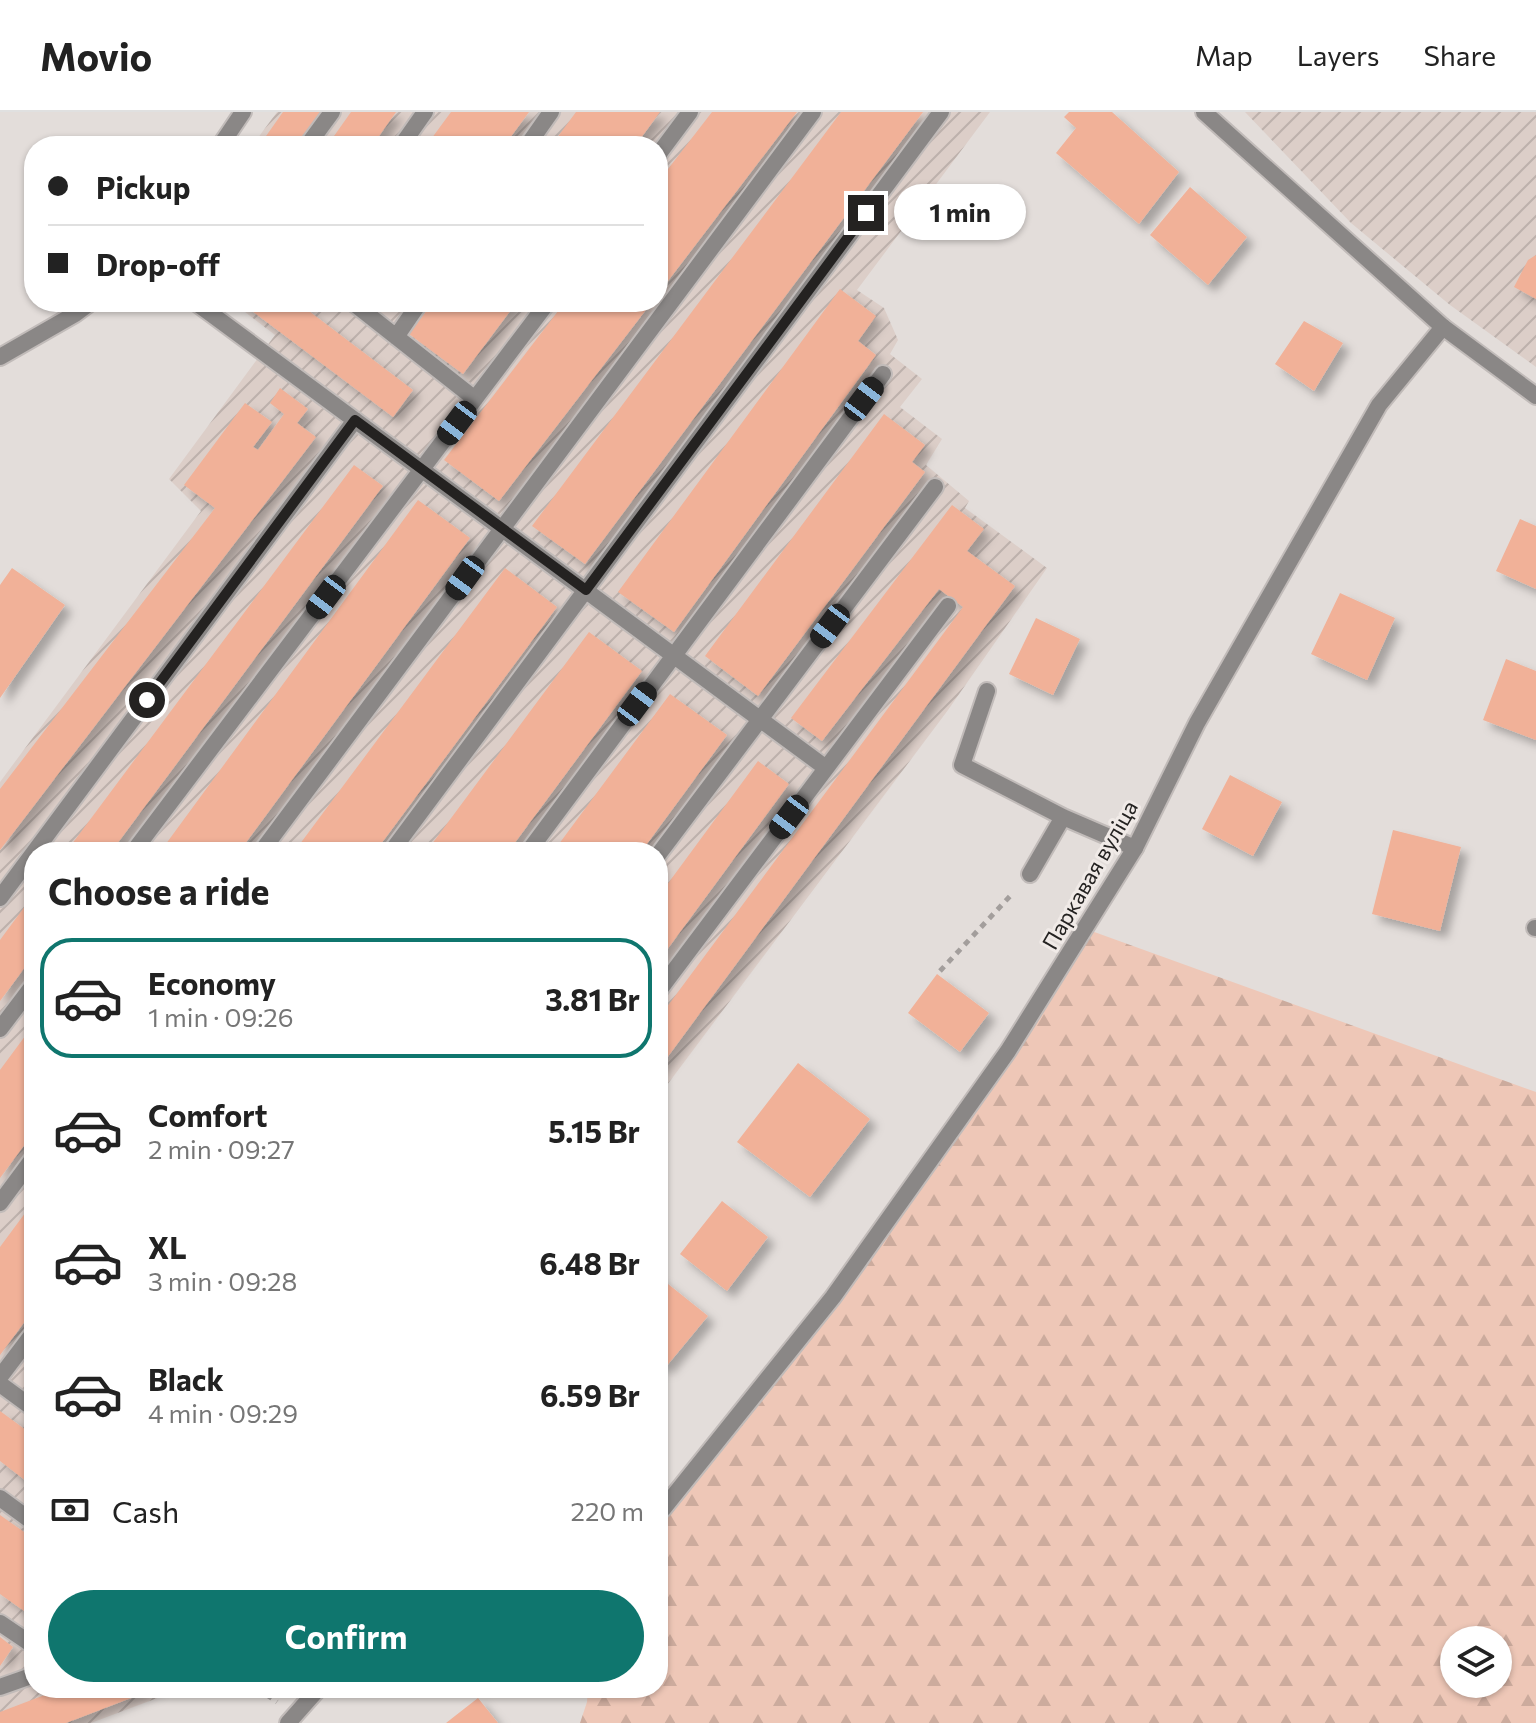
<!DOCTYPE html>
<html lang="en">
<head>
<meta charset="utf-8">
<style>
  :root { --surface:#fff; --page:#f2f2f2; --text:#222; --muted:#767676; --line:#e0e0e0; --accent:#0f766e }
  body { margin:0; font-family:Commissioner,sans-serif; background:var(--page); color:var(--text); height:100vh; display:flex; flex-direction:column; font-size:30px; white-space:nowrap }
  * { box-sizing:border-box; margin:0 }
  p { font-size:26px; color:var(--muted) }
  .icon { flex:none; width:44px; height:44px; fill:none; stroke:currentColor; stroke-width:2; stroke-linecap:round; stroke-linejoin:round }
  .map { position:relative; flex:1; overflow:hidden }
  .side { position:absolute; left:24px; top:730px; width:644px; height:856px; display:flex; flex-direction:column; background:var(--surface); border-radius:32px; box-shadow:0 2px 6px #0004 }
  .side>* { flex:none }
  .hud { position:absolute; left:24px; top:24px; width:644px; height:176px; border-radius:32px; box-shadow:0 2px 6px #0004; display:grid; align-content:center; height:176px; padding:0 24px; background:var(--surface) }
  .controls { position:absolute; left:1440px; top:1514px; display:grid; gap:16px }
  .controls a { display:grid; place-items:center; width:72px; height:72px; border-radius:50%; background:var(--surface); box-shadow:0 2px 6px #0004; font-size:40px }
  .end { position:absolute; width:36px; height:36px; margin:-18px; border:10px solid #242221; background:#fff; box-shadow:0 0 0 4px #fff }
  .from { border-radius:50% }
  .bubble { position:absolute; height:56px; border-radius:28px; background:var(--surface); box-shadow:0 2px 6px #0004; font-size:26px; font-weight:700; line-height:56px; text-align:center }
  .car { position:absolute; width:24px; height:48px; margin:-24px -12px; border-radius:10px; box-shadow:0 0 6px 2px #0007; background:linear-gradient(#222 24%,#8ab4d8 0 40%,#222 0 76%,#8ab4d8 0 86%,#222 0) }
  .hud b { display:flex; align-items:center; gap:28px; height:76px; font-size:30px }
  .hud b+b { border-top:2px solid var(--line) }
  .hud i { width:20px; height:20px; background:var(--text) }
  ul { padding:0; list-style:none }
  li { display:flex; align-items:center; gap:24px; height:120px; margin:0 16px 12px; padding:0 8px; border:4px solid transparent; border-radius:32px }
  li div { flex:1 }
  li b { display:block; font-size:30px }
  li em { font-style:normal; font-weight:700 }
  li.current { border-color:var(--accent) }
  li>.icon { width:72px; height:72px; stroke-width:1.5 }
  h2 { padding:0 24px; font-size:36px; line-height:96px }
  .pay { display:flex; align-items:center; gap:20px; height:88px; padding:0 24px; font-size:30px }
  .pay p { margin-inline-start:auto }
  .primary-button { display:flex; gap:16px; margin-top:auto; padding:16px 24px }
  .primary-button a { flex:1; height:92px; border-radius:48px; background:var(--accent); color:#fff; font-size:32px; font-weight:700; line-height:92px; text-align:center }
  header { display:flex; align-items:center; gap:48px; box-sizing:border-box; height:112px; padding:0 40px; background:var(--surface); border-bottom:2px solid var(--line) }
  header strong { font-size:38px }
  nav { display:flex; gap:44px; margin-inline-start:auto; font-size:28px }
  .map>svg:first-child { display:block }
  .industrial { fill:url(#industrial-furrows) }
  .forest { fill:url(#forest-firs); fill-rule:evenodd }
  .building { fill:#f1b198; filter:url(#shadow) }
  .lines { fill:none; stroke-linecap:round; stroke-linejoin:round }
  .lane-casing { stroke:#c1bbb9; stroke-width:20 }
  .street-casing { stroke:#c1bbb9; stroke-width:20 }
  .path { stroke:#a39e9c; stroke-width:5; stroke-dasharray:6 6; stroke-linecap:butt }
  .lane { stroke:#8a8786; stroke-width:16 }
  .street { stroke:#8a8786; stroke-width:16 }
  .route { stroke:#242221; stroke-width:10 }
  .labels { text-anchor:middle; stroke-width:6; stroke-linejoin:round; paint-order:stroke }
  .street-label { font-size:22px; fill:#242221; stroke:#f0eae7 }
</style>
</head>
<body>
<header>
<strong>Movio</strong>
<nav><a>Map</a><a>Layers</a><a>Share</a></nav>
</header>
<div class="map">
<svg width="1536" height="1611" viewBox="0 0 1536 1611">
  <defs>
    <pattern id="industrial-furrows" width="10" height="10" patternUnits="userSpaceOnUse" patternTransform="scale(2)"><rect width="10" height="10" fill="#dccec8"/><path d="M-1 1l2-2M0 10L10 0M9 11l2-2" fill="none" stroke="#bdb1ac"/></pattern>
    <pattern id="forest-firs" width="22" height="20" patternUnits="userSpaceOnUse" patternTransform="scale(2)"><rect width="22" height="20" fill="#eec7b7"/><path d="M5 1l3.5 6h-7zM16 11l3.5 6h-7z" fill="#ccab9d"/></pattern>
    <filter id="shadow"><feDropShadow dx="7" dy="7" stdDeviation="4" flood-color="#0004"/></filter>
  </defs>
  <rect width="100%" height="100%" fill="#e3ddda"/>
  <path class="industrial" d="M277,0h713l-133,178 27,18 14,32 -8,14 32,25 -22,28 42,32 -16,26 43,36 -4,7 82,60 -99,142 -290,387v-245h-624v836h150l-93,35h-91v-941l201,-271 -32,-32 106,-144 -43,-33h426v-156h-406z
    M1245,0h291v255l-86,-62 -99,-82z"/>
  <path class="forest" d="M1086,817l450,163v631h-956l7,-21 1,-14h70v-174l92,-110zM1454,1528h44v44h-44z"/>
  <path class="building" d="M283,0h40l-25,34h-39z
    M351,0h45l-24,34h-45z
    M451,0h78l-25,34h-78z
    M576,0h84l-25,34h-84z
    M712,0h85l-139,182v-112z
    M841,0h82l-338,452 -53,-38z
    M1069,0h43l67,60 -40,52 -83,-71 20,-25 -12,-11z
    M1190,75l57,50 -39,48 -58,-50z
    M1536,143v44l-22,-12 14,-27z
    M840,177l36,27 -18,25 18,14 -202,277 -56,-40z
    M240,190h57l116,88 -20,27z
    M433,190h84l-54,72 -54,-40z
    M565,190h87l-153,199 -55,-41z
    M1304,209l39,22 -29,48 -39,-27z
    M280,276l28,21 -11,14 19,14 -316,413v-61l215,-281 -31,-23 61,-82 27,19 -19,25 5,3 26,-36 -14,-11z
    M884,302l41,31 -13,17 13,10 -167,224 -53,-40z
    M354,353l29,21 -272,366h-45z
    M418,388l52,38 -231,314h-79z
    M952,393l32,24 -17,22 48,35 -357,484v-51l305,-412 -24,-18 -117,152 -31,-23z
    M1520,407l16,7v63l-40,-18z
    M12,456l53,37 -65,93v-113z
    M505,456l52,39 -182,245h-81z
    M1340,481l55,25 -28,62 -56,-26z
    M1036,506l44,21 -27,56 -44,-21z
    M589,520l53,39 -134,181h-82z
    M1506,547l30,12v69l-53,-20z
    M670,582l57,41 -86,117h-88z
    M758,649l31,23 -131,178v-65z
    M1230,663l52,27 -29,54 -51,-27z
    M1393,718l68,17 -21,84 -68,-17z
    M34,782v61l-34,46v-61z
    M937,862l52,39 -29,39 -52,-39z
    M34,912v108l-34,46v-108z
    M798,951l72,56 -60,78 -73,-55z
    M34,1089v108l-34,46v-108z
    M722,1089l46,36 -41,54 -47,-37z
    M658,1164l50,40 -43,52 -7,-6z
    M0,1299l34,25v51l-34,-26z
    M0,1403l34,24v79l-34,-24z
    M0,1525l13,10 -13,19z
    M63,1576h94l-91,35h-66v-11z
    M478,1586l20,25h-52z"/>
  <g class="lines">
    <g class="lane-casing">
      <path id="lane" d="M1204,0l239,215
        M220,34l23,-34
        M307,34l25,-34
        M401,34l24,-34
        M527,34l24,-34
        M658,43l32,-43
        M195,190l631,466
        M352,190l123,97
        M396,225l24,-35
        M0,245l75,-43 16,-12
        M987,579l-25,74 101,52 72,31
        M133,740l415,-550
        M261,740l552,-740
        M391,740l550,-740
        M528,740l355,-478
        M658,743l277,-368
        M1030,762l33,-57
        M0,786l355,-478
        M1535,816h1
        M658,880l290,-386
        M0,917l34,-45
        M0,1091l34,-46
        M0,1265l34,-45
        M0,1272l34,25
        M0,1386l34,25
        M0,1511l34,23
        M0,1575l34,-12"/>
    </g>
    <g class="street-casing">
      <path id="street" d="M663,1397l170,-212 175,-246 127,-203 62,-125 182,-318 64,-78 93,69
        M288,1611l31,-35"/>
    </g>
    <path class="path" d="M940,859l73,-78
      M257,1576l20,14"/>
    <use href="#lane" class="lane"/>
    <use href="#street" class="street"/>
  </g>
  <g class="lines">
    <path class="route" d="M147,588l208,-280 231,170 280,-377"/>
  </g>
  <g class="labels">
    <g class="street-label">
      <text transform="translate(1090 763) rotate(-60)" y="8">Паркавая вуліца</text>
    </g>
  </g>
</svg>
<div class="controls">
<a><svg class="icon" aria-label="layers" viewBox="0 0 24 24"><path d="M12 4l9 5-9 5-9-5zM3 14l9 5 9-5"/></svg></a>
</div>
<i class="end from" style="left:147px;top:588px"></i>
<i class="end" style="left:866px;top:101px"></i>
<div class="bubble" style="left:894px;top:72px;width:132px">1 min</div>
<i class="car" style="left:864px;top:287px;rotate:37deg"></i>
<i class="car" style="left:457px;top:311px;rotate:217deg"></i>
<i class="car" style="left:465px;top:466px;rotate:216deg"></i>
<i class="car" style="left:326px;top:485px;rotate:217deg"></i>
<i class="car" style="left:830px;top:514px;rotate:217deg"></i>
<i class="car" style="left:637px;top:592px;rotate:37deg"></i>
<i class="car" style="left:789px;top:705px;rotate:217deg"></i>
<div class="hud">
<b><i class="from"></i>Pickup</b>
<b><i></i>Drop-off</b>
</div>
<section class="side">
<h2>Choose a ride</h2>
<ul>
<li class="current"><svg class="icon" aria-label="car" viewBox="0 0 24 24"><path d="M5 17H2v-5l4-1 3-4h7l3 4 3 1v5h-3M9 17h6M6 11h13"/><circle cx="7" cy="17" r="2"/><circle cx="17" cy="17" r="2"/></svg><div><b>Economy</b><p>1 min · 09:26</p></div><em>3.81 Br</em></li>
<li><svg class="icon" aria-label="car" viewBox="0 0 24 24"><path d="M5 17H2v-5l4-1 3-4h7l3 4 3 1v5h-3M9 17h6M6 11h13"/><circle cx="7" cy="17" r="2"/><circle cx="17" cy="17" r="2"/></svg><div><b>Comfort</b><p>2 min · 09:27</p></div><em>5.15 Br</em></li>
<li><svg class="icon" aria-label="car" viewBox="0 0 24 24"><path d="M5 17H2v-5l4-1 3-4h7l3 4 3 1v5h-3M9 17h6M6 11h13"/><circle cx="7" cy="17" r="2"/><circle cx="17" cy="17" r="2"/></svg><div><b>XL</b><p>3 min · 09:28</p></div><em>6.48 Br</em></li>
<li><svg class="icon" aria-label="car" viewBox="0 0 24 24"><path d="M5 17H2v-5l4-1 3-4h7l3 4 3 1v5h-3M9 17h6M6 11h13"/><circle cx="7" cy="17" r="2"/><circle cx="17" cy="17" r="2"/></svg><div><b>Black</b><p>4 min · 09:29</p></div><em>6.59 Br</em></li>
</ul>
<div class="pay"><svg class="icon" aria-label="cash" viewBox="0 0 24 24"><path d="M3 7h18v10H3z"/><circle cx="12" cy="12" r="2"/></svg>Cash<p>220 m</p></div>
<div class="primary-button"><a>Confirm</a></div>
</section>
</div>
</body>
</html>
